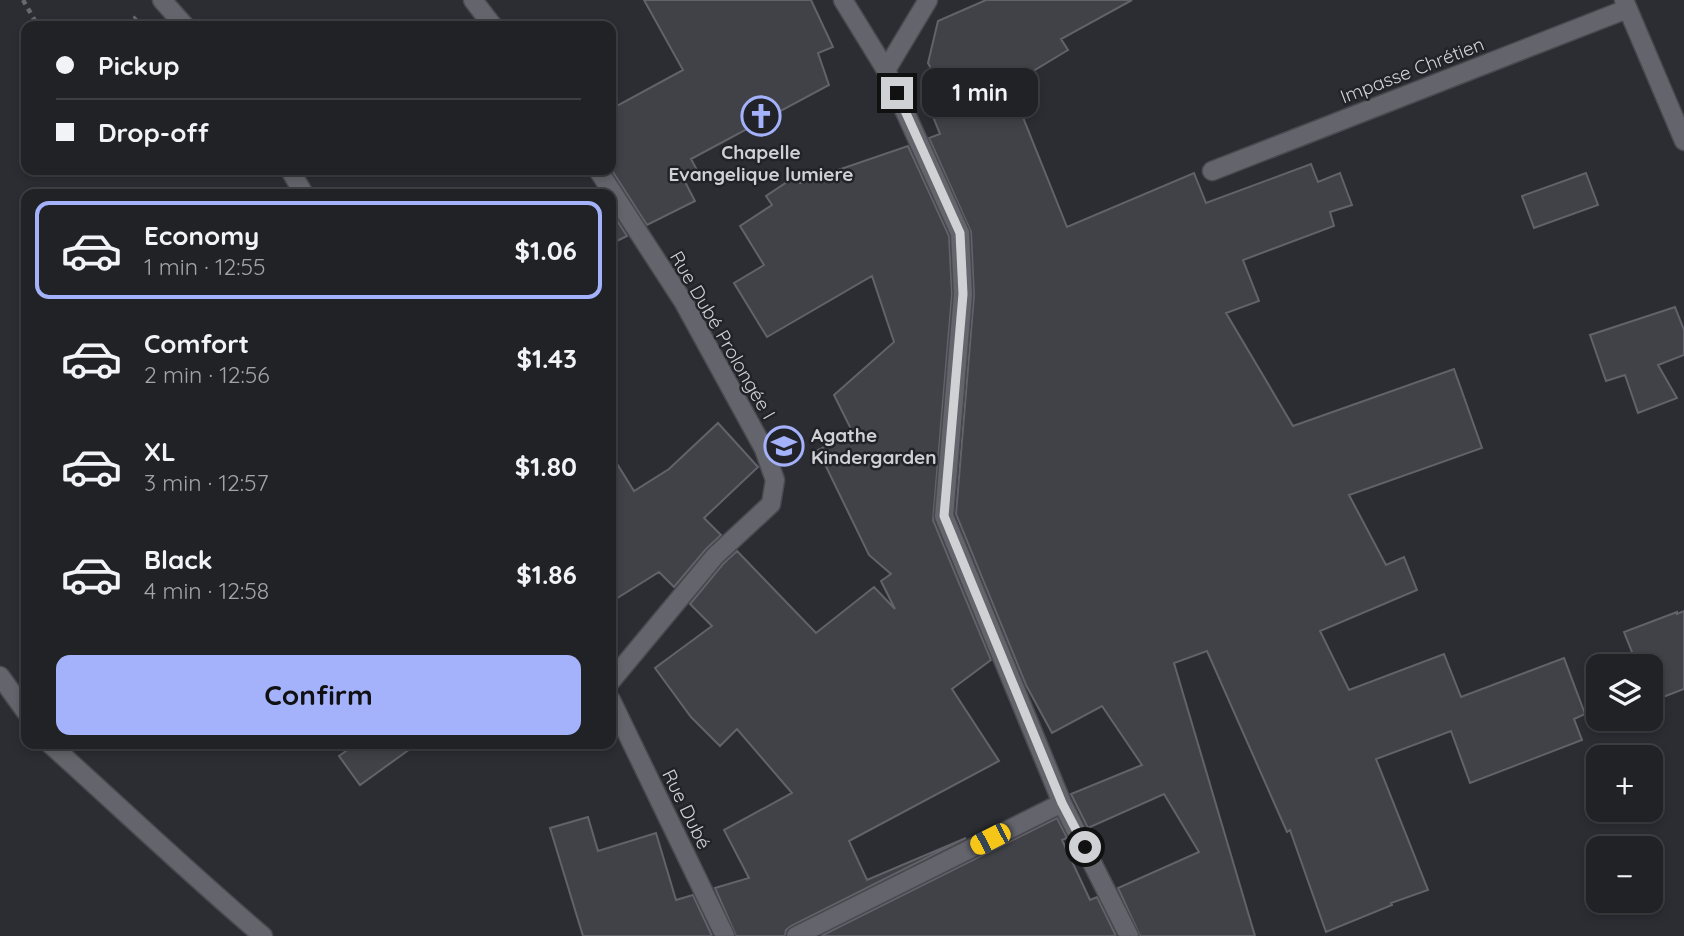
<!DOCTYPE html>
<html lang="en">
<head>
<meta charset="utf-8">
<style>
  :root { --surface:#212226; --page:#292a2e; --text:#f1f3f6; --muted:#a2a4a7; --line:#3e3f43; --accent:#a4b2fc }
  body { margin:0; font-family:Quicksand,sans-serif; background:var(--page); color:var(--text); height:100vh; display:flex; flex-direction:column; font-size:26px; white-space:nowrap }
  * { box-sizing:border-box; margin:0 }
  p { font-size:23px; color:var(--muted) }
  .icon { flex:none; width:38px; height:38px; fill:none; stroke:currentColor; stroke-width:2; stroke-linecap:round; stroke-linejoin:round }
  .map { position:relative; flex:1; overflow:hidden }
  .details { position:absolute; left:21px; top:189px; width:595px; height:560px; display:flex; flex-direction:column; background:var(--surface); border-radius:14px; box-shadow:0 4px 10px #0003,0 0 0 2px var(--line) }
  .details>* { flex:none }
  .top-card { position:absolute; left:21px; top:21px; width:595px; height:154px; border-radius:14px; box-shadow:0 4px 10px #0003,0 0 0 2px var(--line); display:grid; align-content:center; height:154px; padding:0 35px; background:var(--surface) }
  .buttons { position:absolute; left:1586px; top:654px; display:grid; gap:14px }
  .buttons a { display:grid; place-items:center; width:77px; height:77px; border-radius:14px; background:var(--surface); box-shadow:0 4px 10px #0003,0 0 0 2px var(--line); font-size:35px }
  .end { position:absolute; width:32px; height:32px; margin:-16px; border:9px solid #d0d1d5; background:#111; box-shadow:0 0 0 4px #111 }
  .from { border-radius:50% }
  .bubble { position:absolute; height:49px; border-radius:14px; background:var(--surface); box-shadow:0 4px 10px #0003,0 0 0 2px var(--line); font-size:23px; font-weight:700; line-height:49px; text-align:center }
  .car { position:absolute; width:21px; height:42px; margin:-21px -10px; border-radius:9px; box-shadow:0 0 5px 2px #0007; background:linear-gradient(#f5c518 24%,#345 0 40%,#f5c518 0 76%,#345 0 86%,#f5c518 0) }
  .top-card b { display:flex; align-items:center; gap:24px; height:66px; font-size:26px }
  .top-card b+b { border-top:2px solid var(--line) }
  .top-card i { width:18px; height:18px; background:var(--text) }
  ul { padding:12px 0 0; list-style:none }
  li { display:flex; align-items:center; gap:21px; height:98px; margin:0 14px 10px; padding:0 21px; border:4px solid transparent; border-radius:14px }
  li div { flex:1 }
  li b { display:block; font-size:26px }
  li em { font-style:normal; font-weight:700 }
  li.selected { border-color:var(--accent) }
  li>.icon { width:63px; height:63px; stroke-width:1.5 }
  .cta { display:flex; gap:14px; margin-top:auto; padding:14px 35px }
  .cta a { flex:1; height:80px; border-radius:14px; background:var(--accent); color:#111; font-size:28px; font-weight:700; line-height:80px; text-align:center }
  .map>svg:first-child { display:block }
  .building { fill:#404248; stroke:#62636a; stroke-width:2 }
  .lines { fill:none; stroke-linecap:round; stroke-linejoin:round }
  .minor-casing { stroke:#494a4f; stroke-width:21 }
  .path { stroke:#68696e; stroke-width:4.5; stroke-dasharray:5 5; stroke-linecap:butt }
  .minor { stroke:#64656c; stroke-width:18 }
  .route { stroke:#d0d1d5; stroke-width:9 }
  .labels { text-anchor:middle; stroke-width:5; stroke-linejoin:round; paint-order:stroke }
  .street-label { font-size:19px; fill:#d0d1d5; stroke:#222329 }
  .poi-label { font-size:19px; font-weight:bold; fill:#d0d1d5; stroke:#222329 }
</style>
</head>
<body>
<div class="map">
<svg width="1684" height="936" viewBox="0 0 1684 936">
  <rect width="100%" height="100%" fill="#2c2d33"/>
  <path class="building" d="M644,0h167l22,47 -15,6 11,32 -138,74 6,11 -14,8 12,23 -48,24 -36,-56v-60l72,-39z
    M986,0h146l-71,39 7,11 -58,35 57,142 127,-54 12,30 105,-39 7,18 22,-9 12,32 -22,7 4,14 -91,34 16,41 -33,12 67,113 161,-57 28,79 -133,47 37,70 18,-8 13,33 -97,41 29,59 95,-36 17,43 103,-39 21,56 -11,5 8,21 -112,43 -19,-52 -75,28 52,131 -37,13 1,2 -66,27 -36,-102 -3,2 -80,-181 -33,12 81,273h-115l-22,-48 81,-36 -35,-58 -76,34 -17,-34 71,-29 -40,-59 -50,27 -26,-48 -70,-171 18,-219 -3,-63 -42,-94 11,-4 -8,-20 20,-7 -24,-44 10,-42z
    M908,146l41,90 3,58 -19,226 58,140 -39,29 47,72 -150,80 18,39 99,-42 -175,88 -5,4 -1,6h-49l-21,-48 34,-10 -25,-48 68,-37 -55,-64 -17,17 -29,-29 -36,-49 57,-42 -22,-22 33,-40 14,-13 79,82 58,-46 21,22 -14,-28 10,-7 -22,-19 -51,-105 35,-17 -19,-38 60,-53 -22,-66 -105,61 -33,-54 30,-18 -24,-39 32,-21 -6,-9 30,-20 4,7z
    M1586,173l12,32 -64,23 -12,-32z
    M611,211l16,25 -16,8z
    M1675,307l9,23v25l-26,10 19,33 -39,15 -13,-38 -19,6 -16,-46z
    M718,423l40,44 -54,51 17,17 -15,14 -32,38 -15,-15 -48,30v-148l23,37 35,-22z
    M1684,611v78l-34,13v-35h-12l-14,-35 53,-20v2z
    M356,744h61l-57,41 -21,-29z
    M588,817l10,34 58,-18 20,67 17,-5 19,41h-129l-33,-108z
    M1057,818l10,20 -5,2 28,60 7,-3 19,39h-295z"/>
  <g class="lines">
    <g class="minor-casing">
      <path id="minor" d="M162,0l23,26
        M473,0l20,26
        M843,0l43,70 74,163 3,61 -19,222 118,287 67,133
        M1624,0l60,141
        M886,70l42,-70
        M290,170l14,24
        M598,170l85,131 81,148 11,31 -4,24 -56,52 -104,125
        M1212,171l415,-162
        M0,676l26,36
        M611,700l114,236
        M50,744c71,64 140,130 213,192
        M796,936l266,-133"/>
    </g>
    <path class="path" d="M23,0l15,26
      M127,26l9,-9"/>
    <use href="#minor" class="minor"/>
  </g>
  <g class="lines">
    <path class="route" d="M897,93l63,140 3,61 -19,222 118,287 23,44"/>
  </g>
  <defs>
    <g id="church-ring" transform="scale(2.0125)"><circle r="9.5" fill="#222329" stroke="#a4b2fc" stroke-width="1.5"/><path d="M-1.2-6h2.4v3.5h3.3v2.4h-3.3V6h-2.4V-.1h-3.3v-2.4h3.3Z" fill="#a4b2fc"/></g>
    <g id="school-ring" transform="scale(2.0125)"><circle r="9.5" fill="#222329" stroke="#a4b2fc" stroke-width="1.5"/><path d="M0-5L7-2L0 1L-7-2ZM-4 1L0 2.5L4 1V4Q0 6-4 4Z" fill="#a4b2fc"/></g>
  </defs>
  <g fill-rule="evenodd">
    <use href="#church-ring" x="761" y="116"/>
    <use href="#school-ring" x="784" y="446"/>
  </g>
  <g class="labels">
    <g class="street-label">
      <text transform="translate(1412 70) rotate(-21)" y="7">Impasse Chrétien</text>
      <text transform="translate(723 335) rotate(60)" y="7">Rue Dubé Prolongée I</text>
      <text transform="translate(687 809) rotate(64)" y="7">Rue Dubé</text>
    </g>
    <g class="poi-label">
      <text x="761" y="159">Chapelle<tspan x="761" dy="22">Evangelique lumiere</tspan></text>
      <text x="811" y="442" text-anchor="start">Agathe<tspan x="811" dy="22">Kindergarden</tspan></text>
    </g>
  </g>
</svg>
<div class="buttons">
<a><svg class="icon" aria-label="layers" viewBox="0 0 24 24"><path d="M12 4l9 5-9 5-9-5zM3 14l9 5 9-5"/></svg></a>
<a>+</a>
<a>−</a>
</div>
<i class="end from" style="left:1085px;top:847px"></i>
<i class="end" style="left:897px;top:93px"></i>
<div class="bubble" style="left:922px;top:68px;width:116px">1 min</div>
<i class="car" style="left:990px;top:839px;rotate:243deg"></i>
<div class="top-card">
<b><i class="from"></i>Pickup</b>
<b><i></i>Drop-off</b>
</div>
<section class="details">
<ul>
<li class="selected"><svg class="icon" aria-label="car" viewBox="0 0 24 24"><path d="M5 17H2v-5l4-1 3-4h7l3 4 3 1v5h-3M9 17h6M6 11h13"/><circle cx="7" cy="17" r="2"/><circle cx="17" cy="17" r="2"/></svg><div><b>Economy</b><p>1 min · 12:55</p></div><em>$1.06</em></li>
<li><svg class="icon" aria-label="car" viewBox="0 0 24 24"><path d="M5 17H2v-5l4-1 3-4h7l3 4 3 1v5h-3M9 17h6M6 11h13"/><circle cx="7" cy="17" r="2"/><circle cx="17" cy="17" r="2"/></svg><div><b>Comfort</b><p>2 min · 12:56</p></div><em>$1.43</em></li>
<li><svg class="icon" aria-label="car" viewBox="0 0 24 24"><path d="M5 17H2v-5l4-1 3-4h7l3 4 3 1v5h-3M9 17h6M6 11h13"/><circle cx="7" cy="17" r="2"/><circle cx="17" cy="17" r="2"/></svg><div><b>XL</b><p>3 min · 12:57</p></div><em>$1.80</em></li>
<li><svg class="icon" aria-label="car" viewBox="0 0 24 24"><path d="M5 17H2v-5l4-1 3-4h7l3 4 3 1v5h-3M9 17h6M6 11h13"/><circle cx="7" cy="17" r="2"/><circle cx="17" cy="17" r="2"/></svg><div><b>Black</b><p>4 min · 12:58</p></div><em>$1.86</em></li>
</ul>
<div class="cta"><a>Confirm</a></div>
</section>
</div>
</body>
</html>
